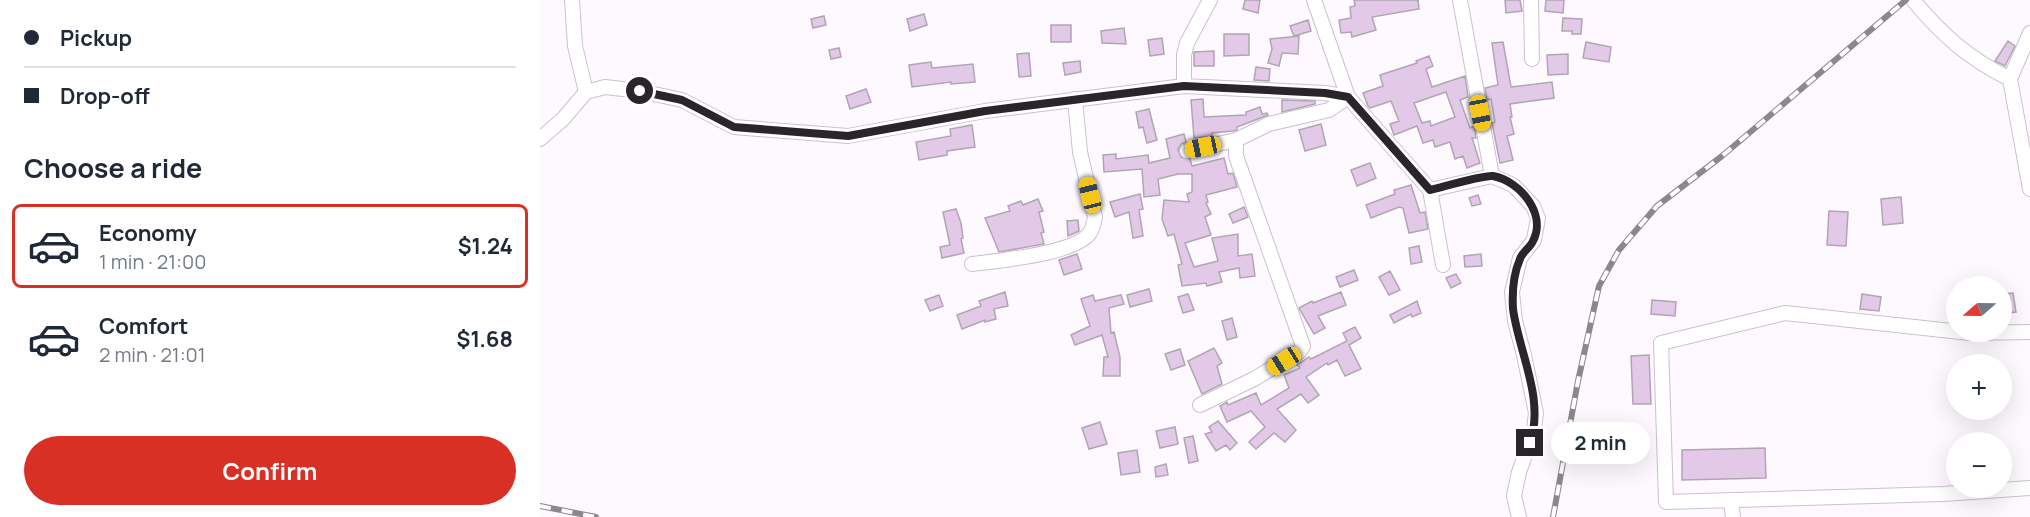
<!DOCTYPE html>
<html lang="en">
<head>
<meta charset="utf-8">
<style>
  :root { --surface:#fff; --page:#f6f6f7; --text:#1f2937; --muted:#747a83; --line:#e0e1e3; --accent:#d93025 }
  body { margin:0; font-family:Manrope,sans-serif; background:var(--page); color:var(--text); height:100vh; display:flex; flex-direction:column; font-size:22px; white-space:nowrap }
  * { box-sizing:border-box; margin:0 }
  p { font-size:20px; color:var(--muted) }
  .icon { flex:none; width:33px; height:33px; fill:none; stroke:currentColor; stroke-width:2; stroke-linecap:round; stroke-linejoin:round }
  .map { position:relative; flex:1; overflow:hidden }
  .panel { display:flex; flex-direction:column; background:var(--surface); width:540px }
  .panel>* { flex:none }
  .top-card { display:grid; align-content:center; height:132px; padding:0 24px; background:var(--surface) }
  .needle { width:39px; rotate:250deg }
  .fabs { position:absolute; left:1406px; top:276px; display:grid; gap:12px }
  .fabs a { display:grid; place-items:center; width:66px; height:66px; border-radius:50%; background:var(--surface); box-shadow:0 6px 24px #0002; font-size:30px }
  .end { position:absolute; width:27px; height:27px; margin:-14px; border:8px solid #29252a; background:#fff; box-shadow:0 0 0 3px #fff }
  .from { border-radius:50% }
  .bubble { position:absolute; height:42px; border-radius:21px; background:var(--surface); box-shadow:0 6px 24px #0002; font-size:20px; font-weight:700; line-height:42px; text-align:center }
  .car { position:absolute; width:18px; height:36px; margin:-18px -9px; border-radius:8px; box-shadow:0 0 4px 2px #0007; background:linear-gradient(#f5c518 24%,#345 0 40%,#f5c518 0 76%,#345 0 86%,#f5c518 0) }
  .top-card b { display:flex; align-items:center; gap:21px; height:57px; font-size:22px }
  .top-card b+b { border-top:2px solid var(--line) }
  .top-card i { width:15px; height:15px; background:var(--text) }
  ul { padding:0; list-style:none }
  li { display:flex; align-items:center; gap:18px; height:84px; margin:0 12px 9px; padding:0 12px; border:3px solid transparent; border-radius:9px }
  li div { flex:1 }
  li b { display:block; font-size:22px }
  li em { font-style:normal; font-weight:700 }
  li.active { border-color:var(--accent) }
  li>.icon { width:54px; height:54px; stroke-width:1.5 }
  h2 { padding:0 24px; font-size:27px; line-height:72px }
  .action { display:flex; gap:12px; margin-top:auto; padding:12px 24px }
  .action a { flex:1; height:69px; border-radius:36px; background:var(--accent); color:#fff; font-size:24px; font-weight:700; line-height:69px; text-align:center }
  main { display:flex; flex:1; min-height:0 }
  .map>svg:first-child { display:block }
  .building { fill:#e3c9e8; stroke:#b0a5b3; stroke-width:1.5; fill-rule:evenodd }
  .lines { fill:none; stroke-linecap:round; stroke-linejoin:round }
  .minor-casing { stroke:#ccc0cf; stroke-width:16 }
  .minor { stroke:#fff; stroke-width:14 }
  .rail-casing { stroke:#8c878d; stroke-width:6 }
  .rail { stroke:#fff; stroke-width:4; stroke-dasharray:11; stroke-linecap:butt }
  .route { stroke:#29252a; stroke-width:8 }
</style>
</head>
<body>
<main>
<section class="panel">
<div class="top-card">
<b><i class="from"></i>Pickup</b>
<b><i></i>Drop-off</b>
</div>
<h2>Choose a ride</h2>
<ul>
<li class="active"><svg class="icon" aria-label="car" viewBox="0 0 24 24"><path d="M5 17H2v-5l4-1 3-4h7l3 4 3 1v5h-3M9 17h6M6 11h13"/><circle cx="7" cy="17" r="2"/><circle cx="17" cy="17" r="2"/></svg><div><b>Economy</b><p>1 min · 21:00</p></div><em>$1.24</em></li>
<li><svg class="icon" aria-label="car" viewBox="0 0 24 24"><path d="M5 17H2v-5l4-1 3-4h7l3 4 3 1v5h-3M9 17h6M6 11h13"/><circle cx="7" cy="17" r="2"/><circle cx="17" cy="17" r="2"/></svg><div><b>Comfort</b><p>2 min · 21:01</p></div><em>$1.68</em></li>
</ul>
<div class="action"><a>Confirm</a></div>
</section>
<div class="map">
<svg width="1490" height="517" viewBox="0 0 1490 517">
  <rect width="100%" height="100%" fill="#fef9ff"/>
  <path class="building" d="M705,0h15l-2,13 -15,-4z
    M814,0h64l1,9 -47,8 4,13 -24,7 -1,-5 -10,1 -2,-13 12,-2 -1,-11 5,-1z
    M965,0h15l2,11 -16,2z
    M1006,0h18l-1,13 -18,-2z
    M384,14l3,11 -17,6 -3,-12z
    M284,16l2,9 -13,3 -2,-9z
    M1023,18l19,1 -1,15h-9v-3h-10z
    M768,20l3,11 -17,5 -4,-10z
    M511,25h20v17h-20z
    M584,28l2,16 -24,-1 -1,-12z
    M684,34h25v21l-25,1z
    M759,36l-1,18 -16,-1 -3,13 -11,-3 4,-14 -2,-10z
    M622,38l2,16 -14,2 -2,-16z
    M1468,41l7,5 -10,20 -10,-5z
    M963,42l8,45 41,-5 2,16 -44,6 2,13h-2l4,17 -7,2 6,24 -13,3 -8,-40 3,-1 -4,-23 -4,1 -2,-12 13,-3 -6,-42z
    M1046,42l25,5 -2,15 -26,-4z
    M299,48l2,9 -10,2 -2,-9z
    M674,51v15h-20v-14z
    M489,53l2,23 -12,1 -2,-23z
    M1028,54v20l-20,1 -1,-20z
    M889,56l4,10 -7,3 6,18 33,-11 3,21 -8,3 10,28 4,-2 2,12h-4l8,25 -13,5 -4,-12 -8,3 -5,-17 -15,5 -2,-7 -10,3 -6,-17 -23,9 -4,-11 9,-3 -8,-20 -21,7 -2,-2 -5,-13 20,-7 -3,-11 37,-12 -1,-2zM906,92l9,25 -24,9 -1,-5 -8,2 -8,-20z
    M540,61l1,11 -16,3 -2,-12z
    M391,62l1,6 41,-4 2,18 -24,2v-2l-39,5 -3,-22z
    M716,67l14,2 -1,12 -15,-1z
    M326,89l5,13 -21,7 -4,-13z
    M663,99l1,18 42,-2v-3l14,-5 2,7 5,-1 1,2 -31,12v3l-4,1 -21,2v3l-18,2 -3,-38z
    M742,100l33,1v3l-33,8z
    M609,109l8,31 -10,3 -4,-16 -4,1 -3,-16z
    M781,124l5,21 -21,6 -6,-21z
    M432,125l3,22 -28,4v4l-28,5 -3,-18 35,-6 -1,-7z
    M644,134l2,8 -5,2 -3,5 3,8 9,2 2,7 32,-8 4,16 5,-1 4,14 -31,8 2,7 -2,1 5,11 -6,3 6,18 -26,8 9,24 24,-6 -6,-23 26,-4v22l14,-2 3,22 -15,2 -1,-10 -20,4 3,10 -15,4 -1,-3 -24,3 -4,-21 4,-1 -8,-30 -6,2 -6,-17 2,-19 25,2 -2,-8 5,-2v-18h-14l-20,5 2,16 -16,2 -2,-28 -38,3 -1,-17 13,-1v5l32,-4 1,8 21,-5 -4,-19z
    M830,163l6,15 -19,8 -6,-16z
    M871,185l9,28 5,-1 3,17 -19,4 -6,-25 -4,-1 -28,11 -5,-13 29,-11 -1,-4z
    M600,194l3,15 -4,1 4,26 -10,2 -4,-26 -14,5 -5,-15z
    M938,195l3,9 -9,2 -3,-8z
    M1361,197l2,26 -20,2 -2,-26z
    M498,199l5,12 -4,1 5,20 -3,1 3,11 -45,8 -14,-34 25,-7 -2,-5 13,-5 2,4z
    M704,207l4,10 -15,6 -4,-9z
    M416,209l5,14 2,15 -2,1 3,14 -22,5 -2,-11 10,-2 -7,-33z
    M1289,211l19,1 -2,34 -19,-1z
    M538,220l1,11 -11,5 -1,-15z
    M879,246l3,16 -11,2 -2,-16z
    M537,254l5,15 -18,6 -5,-15z
    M941,254l1,12 -17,1 -1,-11z
    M814,270l4,10 -18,7 -4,-10z
    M850,271l10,19 -11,5 -10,-18z
    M916,274l5,9 -10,5 -5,-10z
    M609,289l3,12 -22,6 -3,-12z
    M465,292l3,14 -14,3 2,10 -11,3v-2l-23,9 -5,-14 24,-9 -2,-5z
    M801,292l5,13 -28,11 7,12 -11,6 -15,-26 13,-7 1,2z
    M1473,293l3,19 -15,2v-20z
    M648,294l6,16 -11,3 -5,-16z
    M1322,294l19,3 -2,14 -19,-2z
    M399,295l4,11 -13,5 -5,-11z
    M553,295l2,6 26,-6 3,9 -15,4 2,25 3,-1 6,25v19h-17l1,-19h4l-6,-22 -27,10 -4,-10 19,-9 -9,-27z
    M1112,300l24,2 -1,14 -24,-2z
    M877,301l4,12 -9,4 -1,-3 -17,9 -4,-8z
    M692,318l5,19 -10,3 -5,-19z
    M815,327l6,11 -12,7 12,24 -16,7 -8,-16 -9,5 -1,-2 -21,14 13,18 -11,8 -7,-9 -24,15 19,21 -11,12 -11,-9 -18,16 -7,-7 16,-15 -14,-16 -24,11 -7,-16 7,-4 1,3 28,-12 5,12 28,-17 -5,-13 16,-7 -3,-3 12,-8 2,2 36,-18 -4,-8z
    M674,348l8,15 -5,3 5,18 -20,10 -14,-33z
    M640,349l5,16 -14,5 -6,-16z
    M1109,355l2,49h-18l-2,-48z
    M678,421l19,22 -7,7 -4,-5 -10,6 -11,-17 7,-2 -3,-5z
    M560,422l7,22 -18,5 -7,-21z
    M635,427l3,17 -18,4 -4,-17z
    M653,436l5,25 -9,2 -5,-25z
    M1225,448l1,30 -84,2v-30z
    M597,450l3,22 -19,3 -3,-22z
    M626,464l2,11 -12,2 -1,-10z"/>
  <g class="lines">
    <g class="minor-casing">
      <path id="minor" d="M774,0l34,97 82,93 13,75
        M920,0l32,176
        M991,0l1,59
        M1373,0c29,35 56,59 97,79
        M1490,33l-20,46 20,110
        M644,86v-31l3,-12 23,-43
        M46,92l19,-5 35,4 42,9 52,27 114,9 137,-25 199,-25 141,7 23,4
        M0,139l23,-20 23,-27 -11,-46 -3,-46
        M647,151l49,-11 33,-16 60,-14 19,-13
        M890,190l62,-14 21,9 20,21 5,12 -4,22 -14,18 -8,34 3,29 9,34 12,58 -2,17 -15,42 -5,24 5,21
        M432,264c25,-3 101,-10 117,-30 4,-5 5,-11 6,-17l-15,-65 -5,-53
        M1490,332l-60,1 -185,-20 -124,30 5,159 277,-8 87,-6
        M660,405l54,-26 45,-27 4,-6 -67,-190v-16
        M1191,500l2,17"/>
    </g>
    <use href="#minor" class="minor"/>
    <g class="rail-casing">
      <path id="rail" d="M0,506l56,11
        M1013,517l25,-136 21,-95 20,-36 38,-44 65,-50 184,-156"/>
    </g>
    <use href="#rail" class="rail"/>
  </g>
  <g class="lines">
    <path class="route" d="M100,91l42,9 52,27 114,9 137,-25 199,-25 141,7 23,4 82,93c13,-3 52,-15 63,-14 27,5 54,38 40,65 -3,7 -11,11 -13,18 -7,16 -8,33 -7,50 6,44 32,90 17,134"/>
  </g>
</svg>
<div class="fabs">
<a><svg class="needle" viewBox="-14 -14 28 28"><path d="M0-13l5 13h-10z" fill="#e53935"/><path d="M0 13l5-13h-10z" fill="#747a83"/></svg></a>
<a>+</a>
<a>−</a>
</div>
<i class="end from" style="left:100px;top:91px"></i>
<i class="end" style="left:990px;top:443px"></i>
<div class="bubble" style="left:1011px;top:422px;width:99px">2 min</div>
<i class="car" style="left:940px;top:113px;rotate:169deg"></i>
<i class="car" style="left:663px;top:147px;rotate:258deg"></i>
<i class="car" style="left:550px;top:195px;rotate:346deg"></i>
<i class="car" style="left:744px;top:361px;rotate:238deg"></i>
</div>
</main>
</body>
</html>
